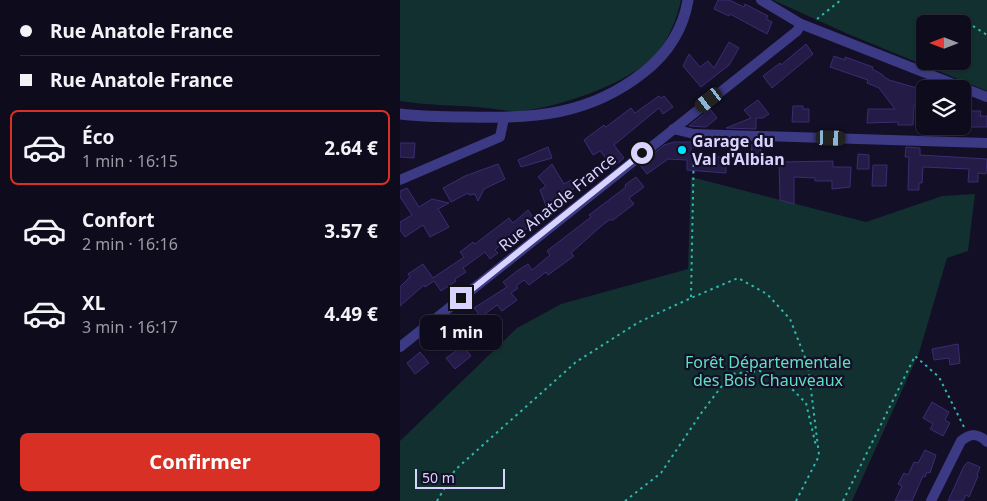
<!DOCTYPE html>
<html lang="fr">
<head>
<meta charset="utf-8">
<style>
  :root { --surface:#0e0b1c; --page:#1c1929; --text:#f1f3f6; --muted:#9b9ba3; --line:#2e2b3b; --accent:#d93025 }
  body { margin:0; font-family:"Noto Sans",sans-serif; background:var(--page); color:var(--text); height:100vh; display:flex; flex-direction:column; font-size:19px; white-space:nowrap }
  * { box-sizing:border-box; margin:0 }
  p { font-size:16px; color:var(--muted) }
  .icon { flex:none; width:28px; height:28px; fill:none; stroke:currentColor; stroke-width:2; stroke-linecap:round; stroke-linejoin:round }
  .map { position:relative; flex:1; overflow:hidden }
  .drawer { display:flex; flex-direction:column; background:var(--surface); width:400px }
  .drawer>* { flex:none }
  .hud { display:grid; align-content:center; height:110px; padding:0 20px; background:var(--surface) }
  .needle { width:32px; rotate:270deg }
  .tools { position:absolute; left:516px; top:15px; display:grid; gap:10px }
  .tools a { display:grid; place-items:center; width:55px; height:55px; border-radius:8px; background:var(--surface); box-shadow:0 1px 4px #0004,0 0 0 1px var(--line); font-size:25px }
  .scale { position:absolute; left:15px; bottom:12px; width:90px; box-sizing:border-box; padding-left:5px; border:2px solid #d9d4ff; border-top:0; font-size:14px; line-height:18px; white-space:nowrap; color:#d9d4ff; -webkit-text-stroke:4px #130f26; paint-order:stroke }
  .end { position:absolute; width:22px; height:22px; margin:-11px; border:6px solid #d9d4ff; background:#111; box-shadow:0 0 0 2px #111 }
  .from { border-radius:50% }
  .bubble { position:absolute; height:35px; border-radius:8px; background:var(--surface); box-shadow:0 1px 4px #0004,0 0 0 1px var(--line); font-size:16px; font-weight:700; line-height:35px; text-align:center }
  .car { position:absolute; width:15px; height:30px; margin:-15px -8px; border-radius:6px; box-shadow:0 0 4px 1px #0007; background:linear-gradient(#222 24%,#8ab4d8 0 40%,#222 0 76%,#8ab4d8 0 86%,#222 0) }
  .hud b { display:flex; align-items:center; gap:18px; height:48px; font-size:19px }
  .hud b+b { border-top:1px solid var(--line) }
  .hud i { width:12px; height:12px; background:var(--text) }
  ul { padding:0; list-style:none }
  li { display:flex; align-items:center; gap:15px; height:75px; margin:0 10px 8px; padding:0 10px; border:2px solid transparent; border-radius:8px }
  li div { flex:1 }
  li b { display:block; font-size:19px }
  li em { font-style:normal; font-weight:700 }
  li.on { border-color:var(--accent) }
  li>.icon { width:45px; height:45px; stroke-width:1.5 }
  .primary-button { display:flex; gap:10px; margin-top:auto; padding:10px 20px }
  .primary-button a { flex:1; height:58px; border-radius:8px; background:var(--accent); color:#fff; font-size:20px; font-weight:700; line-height:58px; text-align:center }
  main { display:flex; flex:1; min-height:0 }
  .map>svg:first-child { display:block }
  .green { fill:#12302f; fill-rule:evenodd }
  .building { fill:#241b47; stroke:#3b2d73 }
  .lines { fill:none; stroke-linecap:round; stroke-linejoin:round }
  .path { stroke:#2fb8b0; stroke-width:2; stroke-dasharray:2.5 4; stroke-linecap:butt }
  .minor { stroke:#3d3a85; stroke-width:10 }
  .tertiary { stroke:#3d3a85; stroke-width:11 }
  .route { stroke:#d9d4ff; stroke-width:6 }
  .poi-dot { fill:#00e5ff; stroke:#130f26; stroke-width:2 }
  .labels { text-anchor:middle; stroke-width:4.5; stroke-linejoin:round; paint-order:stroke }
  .poi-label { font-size:16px; font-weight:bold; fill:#d9d4ff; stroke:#130f26; text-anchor:start }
  .street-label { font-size:16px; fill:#d9d4ff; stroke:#130f26 }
  .park-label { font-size:16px; fill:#5fe0c0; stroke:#130f26 }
</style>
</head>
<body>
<main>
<section class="drawer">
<div class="hud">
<b><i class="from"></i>Rue Anatole France</b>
<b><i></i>Rue Anatole France</b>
</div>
<ul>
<li class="on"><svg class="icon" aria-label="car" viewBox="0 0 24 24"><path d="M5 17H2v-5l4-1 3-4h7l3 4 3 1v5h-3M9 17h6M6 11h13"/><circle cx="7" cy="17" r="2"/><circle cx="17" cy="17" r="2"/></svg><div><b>Éco</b><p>1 min · 16:15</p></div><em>2.64 €</em></li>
<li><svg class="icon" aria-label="car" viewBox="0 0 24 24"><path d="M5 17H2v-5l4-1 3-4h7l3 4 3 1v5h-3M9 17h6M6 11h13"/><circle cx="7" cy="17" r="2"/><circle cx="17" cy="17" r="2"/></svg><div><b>Confort</b><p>2 min · 16:16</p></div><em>3.57 €</em></li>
<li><svg class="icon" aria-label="car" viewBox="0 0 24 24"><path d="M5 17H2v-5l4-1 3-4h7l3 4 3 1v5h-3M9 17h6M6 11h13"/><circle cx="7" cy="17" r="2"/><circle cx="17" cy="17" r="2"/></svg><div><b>XL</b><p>3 min · 16:17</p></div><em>4.49 €</em></li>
</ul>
<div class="primary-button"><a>Confirmer</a></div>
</section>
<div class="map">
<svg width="587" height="501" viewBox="0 0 587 501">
  <rect width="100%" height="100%" fill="#130f26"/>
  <path class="green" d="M0,0h281c-4,19 -12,39 -25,54 -27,30 -96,53 -135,57 -11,1 -23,-2 -34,-3 -29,-3 -58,-2 -87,-7z
    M373,0h214v91l-139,-57zM525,24h37v37h-37z
    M291,177l175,45 76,-26 33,-2 -7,57 -21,7 -28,95 -67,148h-452v-60l117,-113 44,-24 127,-35z"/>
  <path class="building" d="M318,0h11l15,7 1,-3 23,12 -2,3 6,3 -5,12 -37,-20 -1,2 -15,-7z
    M329,42l10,6 -10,17 -28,22 -18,-21 6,-12 11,13 8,-6 6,7z
    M406,44l7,10 -41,34 -9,-12 17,-13 1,2z
    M434,56l11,4v-3l28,10 -1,2 11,6v1l6,4 28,8 -1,6 4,1 -2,11 -4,-1 -1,20h-15v-3l-31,1 1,-14h27l-16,-21 -12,-5 1,-3 -38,-13z
    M259,96l2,2 3,-2 9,11 -10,7 -4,-6 -45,37 10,13 -11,9 -13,-16 -7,4 -9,-15 20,-15 2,2 25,-19 4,5z
    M358,100l11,14 -6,4h-7v11l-30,-1 25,-10 -7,-8z
    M393,106h10v3h6v13h-17z
    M310,109l7,9 -11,9 -17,-1z
    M562,111h19l-1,5h7v11h-25z
    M274,142h17v15h35v16l-39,-3v-10l-19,-1 -21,15 -7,-9 24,-20z
    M0,143h15l-1,15 -14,-1z
    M352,144h9l-1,15h-9z
    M148,147l4,11 -31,9 -3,-7z
    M506,147l14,1v7l67,4 -1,15 -8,-1v9h-10l1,-13 -46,-2 -1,16h-3v7h-11l1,-33h-4z
    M458,154l11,1v14h-12z
    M433,161v6h18l-1,20 -18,2v-8h-17v-3l-21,-1v27l-14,-4 -1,-38z
    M98,164l7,15 -21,10 -6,12 -3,-7 -6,1 -1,-2 -17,9 -8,-14 22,-12z
    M152,164l12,20 7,-4 5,7 -18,13 -2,-3 -10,9 -6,-16 6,-4 -8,-9z
    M473,165h14l-1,21h-14z
    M236,177l8,10 -15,11 5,6 -21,16h-4l-10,8 -28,25 3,3 -26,19 -2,-3 -17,13 -5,-5 -8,6 2,2 -7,5 6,7 -15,11 -5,-6 -16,12 -7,-9 33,-21 -4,-5 14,-11 11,-7 4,6 18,-15 -3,-4 44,-34 -2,-2 37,-28 -1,-2z
    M7,188l12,19 13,-8 17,4 -11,6 11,18 -19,10 -7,-12 -18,12 -5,-7v-8l12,-7 -12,-18v-6z
    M128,210l8,11 -15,12 -2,-3 -20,16 -4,4 3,3 -8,6 -5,-7 -22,16 3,4 -11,7 1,2 -15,10 -7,-10 -9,6 -1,-2 -24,21v-19l10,-10 -2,-3 15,-10 10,14 31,-21 -4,-5 13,-10 2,2 34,-26 4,5z
    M558,344l2,19 -10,2 -1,-7 -15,2 -2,-11z
    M63,346l8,10 -16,13 -9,-11z
    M20,352l9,11 -14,11 -8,-11z
    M532,402l17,10 -4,8 5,3 -7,13 -13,-7 3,-5 -10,-6z
    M525,450l11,5 -6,18 -3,-1 -2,5 -2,-1 -11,25h-17l7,-15 -4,-2 6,-11 4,2 6,-13 4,1z
    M568,462l12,5 -3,8 1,1 -9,21 -3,-2 -3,6h-15l16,-35z"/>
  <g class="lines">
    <path class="path" d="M417,19l24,-19
      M573,26l14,9
      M291,297l3,-153
      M37,501l18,-31 121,-108 63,-40 52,-24 47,-20 29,16 23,25 18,46 11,90
      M225,501l36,-28 41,-61 29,-38 29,-3 22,8 24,24 10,43
      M396,501l23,-45
      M443,501l72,-145 24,21 25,50"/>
    <path class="minor" d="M361,0l40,24 186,73
      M273,129l21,5 293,9
      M0,180l100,-43 4,-19
      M0,347l397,-316 4,-7
      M531,501l30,-60c10,-8 17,-8 26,1"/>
    <path class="tertiary" d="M0,114c23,3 46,3 68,3 66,2 122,-2 176,-45 24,-19 39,-42 44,-72"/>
  </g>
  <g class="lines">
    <path class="route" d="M61,298l181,-145"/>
  </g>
  <circle class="poi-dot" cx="282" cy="150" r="5"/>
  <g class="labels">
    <g class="poi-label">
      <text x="292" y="147">Garage du<tspan x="292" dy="18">Val d'Albian</tspan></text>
    </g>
    <g class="street-label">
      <text transform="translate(157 202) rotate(-39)" y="6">Rue Anatole France</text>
    </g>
    <g class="park-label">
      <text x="368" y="368">Forêt Départementale<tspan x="368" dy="18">des Bois Chauveaux</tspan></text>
    </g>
  </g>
</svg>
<div class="tools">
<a><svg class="needle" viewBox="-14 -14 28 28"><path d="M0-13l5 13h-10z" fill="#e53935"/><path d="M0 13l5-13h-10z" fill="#9b9ba3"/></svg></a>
<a><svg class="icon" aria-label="layers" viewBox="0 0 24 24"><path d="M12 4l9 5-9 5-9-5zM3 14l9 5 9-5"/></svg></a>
</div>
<div class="scale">50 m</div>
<i class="end from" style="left:242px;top:153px"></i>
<i class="end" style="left:61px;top:298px"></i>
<div class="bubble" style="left:20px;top:315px;width:82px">1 min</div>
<i class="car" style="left:309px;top:100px;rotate:232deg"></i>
<i class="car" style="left:431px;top:138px;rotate:92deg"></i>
</div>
</main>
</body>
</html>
